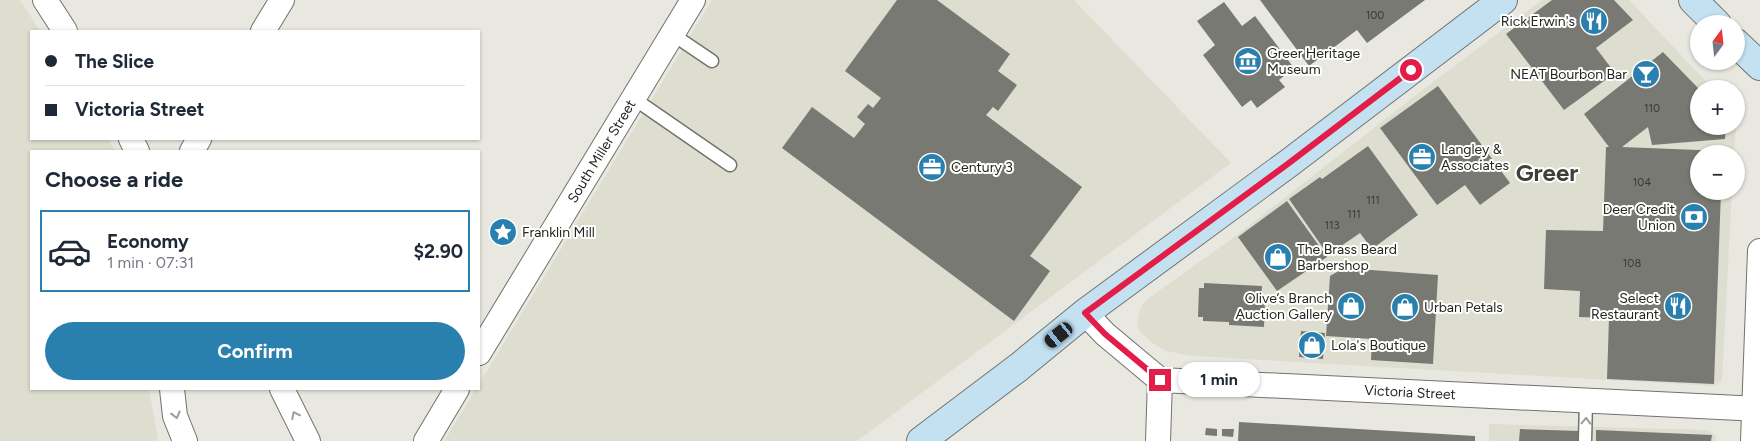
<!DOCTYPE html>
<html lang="en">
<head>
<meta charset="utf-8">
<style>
  :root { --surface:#fff; --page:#f6f6f7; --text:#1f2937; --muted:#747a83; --line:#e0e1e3; --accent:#297fae }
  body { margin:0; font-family:Figtree,sans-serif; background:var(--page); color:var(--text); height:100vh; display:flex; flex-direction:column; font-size:19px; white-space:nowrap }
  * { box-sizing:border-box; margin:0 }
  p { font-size:16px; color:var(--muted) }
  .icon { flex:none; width:28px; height:28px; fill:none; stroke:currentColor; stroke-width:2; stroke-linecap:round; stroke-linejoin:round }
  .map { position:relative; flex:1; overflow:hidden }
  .drawer { position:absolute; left:30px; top:150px; width:450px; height:240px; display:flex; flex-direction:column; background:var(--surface); border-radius:0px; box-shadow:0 1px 4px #0004 }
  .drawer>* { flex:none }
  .banner { position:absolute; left:30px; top:30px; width:450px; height:110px; border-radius:0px; box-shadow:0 1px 4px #0004; display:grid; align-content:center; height:110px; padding:0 15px; background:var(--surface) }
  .needle { width:32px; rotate:15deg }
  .fabs { position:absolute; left:1690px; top:15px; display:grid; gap:10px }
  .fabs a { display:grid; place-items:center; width:55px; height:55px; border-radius:50%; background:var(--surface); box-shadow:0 1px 4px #0004; font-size:25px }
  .end { position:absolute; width:22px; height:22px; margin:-11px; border:6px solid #e11d48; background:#fff; box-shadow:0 0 0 2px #fff }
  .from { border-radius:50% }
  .bubble { position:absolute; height:35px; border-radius:18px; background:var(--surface); box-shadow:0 1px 4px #0004; font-size:16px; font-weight:700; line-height:35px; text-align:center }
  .car { position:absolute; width:15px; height:30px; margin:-15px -8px; border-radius:6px; box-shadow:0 0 4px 1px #0007; background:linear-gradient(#222 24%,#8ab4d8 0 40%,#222 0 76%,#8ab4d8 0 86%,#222 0) }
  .banner b { display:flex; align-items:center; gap:18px; height:48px; font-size:19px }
  .banner b+b { border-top:1px solid var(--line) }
  .banner i { width:12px; height:12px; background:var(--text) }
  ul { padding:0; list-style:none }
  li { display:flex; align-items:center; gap:15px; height:82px; margin:0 10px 8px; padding:0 5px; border:2px solid transparent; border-radius:0px }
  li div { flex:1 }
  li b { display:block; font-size:19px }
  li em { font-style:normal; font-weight:700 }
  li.on { border-color:var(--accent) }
  li>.icon { width:45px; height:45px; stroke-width:1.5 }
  h2 { padding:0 15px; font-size:22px; line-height:60px }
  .button { display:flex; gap:10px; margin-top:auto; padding:10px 15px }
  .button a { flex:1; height:58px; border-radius:30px; background:var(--accent); color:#fff; font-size:20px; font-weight:700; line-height:58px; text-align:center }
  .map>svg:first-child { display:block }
  .built { fill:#dddecf }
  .building { fill:#787973 }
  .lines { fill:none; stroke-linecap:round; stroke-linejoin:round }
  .lane-casing { stroke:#73736d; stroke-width:15 }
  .street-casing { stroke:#73736d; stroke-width:26 }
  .secondary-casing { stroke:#73736d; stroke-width:30 }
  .lane { stroke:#fff; stroke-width:12 }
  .street { stroke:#fff; stroke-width:24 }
  .secondary { stroke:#c4e1f2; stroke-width:28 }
  .oneway { stroke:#9d9d9c }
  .route { stroke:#e11d48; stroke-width:6 }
  .labels { text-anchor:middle; stroke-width:4; stroke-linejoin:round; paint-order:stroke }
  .number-label { font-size:11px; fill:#3a3a36 }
  .poi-label { font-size:14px; fill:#252522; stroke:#fffffe; text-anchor:start }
  .street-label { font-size:14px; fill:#252522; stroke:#fffffe }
  .town-label { font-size:24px; font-weight:bold; fill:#40403b; stroke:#fffffe }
</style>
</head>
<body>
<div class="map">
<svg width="1760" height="441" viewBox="0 0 1760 441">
  <rect width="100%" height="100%" fill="#e8e8e1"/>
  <path class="built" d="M0,0h20l20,31h-9v108h77l7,12h-84v238h118l9,52h-158z
    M712,0h362l157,163 -374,278h-413l32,-52h3v-5z
    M1542,0h87l84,89h-14v37h37l-2,28h-35v37h33l-10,189 -7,6 -522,-30 -27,-5 -15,-9 -11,-10 -3,-7 2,-11 2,-8 8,-8 88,-63 184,-144z
    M1489,424l219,6 8,6v5h-227z"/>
  <path class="building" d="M897,0h40l73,54 -12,17 19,14 -19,26 -5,-4 -7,8 96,72 -52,69 20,15 -36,50 -232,-173 30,-41 42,31 11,-14 -8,-7 11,-13 5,4 8,-10 -36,-27z
    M1260,0h165l-58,43 -10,-13 -48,36z
    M1552,0h62l19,20 -37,28 19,25 -51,37 -58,-76z
    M1224,2l18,24 13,-10 39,52 -15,12 6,7 -28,21 -6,-8 -9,7 -39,-52 12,-10 -18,-24z
    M1663,52l36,37v37h27l-1,13 -73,6 -4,-18 -26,20 101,4 -1,3h-23v37h22l-7,193 -107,-5 2,-61 -30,-1 1,-26 -36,-2 2,-59 57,1 3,-84h3l-25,-33z
    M1438,86l72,97 -30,22 -15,-20 -28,20 -57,-77z
    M1368,146l50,69 -46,34 -12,-16 -32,22 -39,-56 31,-22 2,2z
    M1287,201l40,56 -50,34 -39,-54z
    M1344,268l94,7 -5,89 -62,-4 1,-21 -46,-3 4,-60z
    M1204,283l58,3 -1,12h4l-1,29 -35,-2v-3l-26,-1v-4h-5l1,-29h5z
    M1301,331l24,2 -2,26 -24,-2z
    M1239,422l236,14v5h-237z
    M1206,428l11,1v7l-12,-1z
    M1222,429h12l-1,8 -11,-1z
    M1520,429l60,2 -1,10h-60z
    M1596,430l116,5 -1,6h-115z"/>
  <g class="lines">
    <g class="lane-casing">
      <path id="lane" d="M672,34l40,27
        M633,98l97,67
        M1585,441l1,-40"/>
    </g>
    <g class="street-casing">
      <g id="street">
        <path d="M45,0l20,31"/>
        <path d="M263,31l19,-31"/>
        <path d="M131,139l6,12"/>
        <path d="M192,151l7,-12"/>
        <path id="s1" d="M1085,313l20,21 55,46 600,29"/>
        <path id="s2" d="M479,353l214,-353"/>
        <path d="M172,389l3,27 10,25"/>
        <path d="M282,389l26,52"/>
        <path d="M426,441l31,-52"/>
        <path d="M1158,441l2,-61"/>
        <path d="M1753,441l7,-190"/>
      </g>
    </g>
    <g class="secondary-casing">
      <path id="secondary" d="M1693,0l24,24
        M1736,43l24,23
        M921,441l98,-74 66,-54 204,-150 214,-163"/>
    </g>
    <use href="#lane" class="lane"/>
    <use href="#street" class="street"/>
    <use href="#secondary" class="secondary"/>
  </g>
  <defs><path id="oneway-chevron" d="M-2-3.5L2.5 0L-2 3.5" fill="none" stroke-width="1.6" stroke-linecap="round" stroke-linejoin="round" transform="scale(1.25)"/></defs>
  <g class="oneway">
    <use href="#oneway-chevron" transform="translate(176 415) rotate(76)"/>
    <use href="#oneway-chevron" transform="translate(295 415) rotate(-116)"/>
    <use href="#oneway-chevron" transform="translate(1586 421) rotate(-88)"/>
  </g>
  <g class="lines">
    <path class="route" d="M1160,380l-55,-46 -20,-21 204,-150 122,-93"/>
  </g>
  <defs>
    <g id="restaurant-disc" transform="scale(1.4375)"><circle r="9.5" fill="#297fae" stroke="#fffffe"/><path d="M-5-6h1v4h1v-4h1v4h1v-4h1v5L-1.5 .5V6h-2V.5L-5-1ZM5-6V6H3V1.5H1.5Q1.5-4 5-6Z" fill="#fff"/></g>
    <g id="museum-disc" transform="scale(1.4375)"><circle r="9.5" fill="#297fae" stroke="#fffffe"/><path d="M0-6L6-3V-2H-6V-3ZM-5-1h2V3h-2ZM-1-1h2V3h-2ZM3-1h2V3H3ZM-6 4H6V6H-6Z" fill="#fff"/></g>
    <g id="bar-disc" transform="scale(1.4375)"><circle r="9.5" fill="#297fae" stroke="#fffffe"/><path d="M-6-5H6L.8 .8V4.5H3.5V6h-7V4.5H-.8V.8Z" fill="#fff"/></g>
    <g id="office-disc" transform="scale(1.4375)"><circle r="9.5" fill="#297fae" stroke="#fffffe"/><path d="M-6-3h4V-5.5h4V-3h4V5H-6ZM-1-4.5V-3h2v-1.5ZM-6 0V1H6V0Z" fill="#fff"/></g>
    <g id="bank-disc" transform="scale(1.4375)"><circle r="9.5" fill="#297fae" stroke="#fffffe"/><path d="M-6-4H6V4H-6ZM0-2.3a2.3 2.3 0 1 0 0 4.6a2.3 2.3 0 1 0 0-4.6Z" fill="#fff"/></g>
    <g id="sight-disc" transform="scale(1.4375)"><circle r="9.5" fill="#297fae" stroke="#fffffe"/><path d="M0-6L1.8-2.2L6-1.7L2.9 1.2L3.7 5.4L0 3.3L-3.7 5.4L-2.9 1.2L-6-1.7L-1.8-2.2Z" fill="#fff"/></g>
    <g id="shop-disc" transform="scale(1.4375)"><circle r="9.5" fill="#297fae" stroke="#fffffe"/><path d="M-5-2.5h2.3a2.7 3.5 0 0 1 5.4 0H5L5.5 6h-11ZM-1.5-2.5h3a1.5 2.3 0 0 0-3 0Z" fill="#fff"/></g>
  </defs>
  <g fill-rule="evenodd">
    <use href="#restaurant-disc" x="1594" y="21"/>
    <use href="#museum-disc" x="1248" y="61"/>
    <use href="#bar-disc" x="1646" y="74"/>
    <use href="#office-disc" x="1422" y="157"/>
    <use href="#office-disc" x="932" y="167"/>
    <use href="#bank-disc" x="1694" y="217"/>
    <use href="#sight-disc" x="503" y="232"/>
    <use href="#shop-disc" x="1278" y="257"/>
    <use href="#shop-disc" x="1351" y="306"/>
    <use href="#restaurant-disc" x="1678" y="306"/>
    <use href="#shop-disc" x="1405" y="307"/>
    <use href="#shop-disc" x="1312" y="345"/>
  </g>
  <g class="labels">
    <g class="number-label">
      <text x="1375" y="19">100</text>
      <text x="1652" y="112">110</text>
      <text x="1642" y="186">104</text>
      <text x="1373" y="204">111</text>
      <text x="1354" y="218">111</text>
      <text x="1332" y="229">113</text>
      <text x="1632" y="267">108</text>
    </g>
    <g class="poi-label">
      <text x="1575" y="26" text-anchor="end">Rick Erwin's</text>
      <text x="1267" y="58">Greer Heritage<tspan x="1267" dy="16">Museum</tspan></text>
      <text x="1627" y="79" text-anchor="end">NEAT Bourbon Bar</text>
      <text x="1441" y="154">Langley &amp;<tspan x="1441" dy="16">Associates</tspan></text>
      <text x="951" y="172">Century 3</text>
      <text x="1675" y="214" text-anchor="end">Deer Credit<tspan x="1675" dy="16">Union</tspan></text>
      <text x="522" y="237">Franklin Mill</text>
      <text x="1297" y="254">The Brass Beard<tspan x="1297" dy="16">Barbershop</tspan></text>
      <text x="1332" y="303" text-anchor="end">Olive’s Branch<tspan x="1332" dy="16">Auction Gallery</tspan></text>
      <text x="1659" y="303" text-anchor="end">Select<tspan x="1659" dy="16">Restaurant</tspan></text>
      <text x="1424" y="312">Urban Petals</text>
      <text x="1331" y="350">Lola's Boutique</text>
    </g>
    <g class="street-label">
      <text dy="5" stroke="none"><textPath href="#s2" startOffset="236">South Miller Street</textPath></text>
      <text dy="5" stroke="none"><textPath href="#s1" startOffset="351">Victoria Street</textPath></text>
    </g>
    <g class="town-label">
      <text x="1547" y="181">Greer</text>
    </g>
  </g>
</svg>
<div class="fabs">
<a><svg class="needle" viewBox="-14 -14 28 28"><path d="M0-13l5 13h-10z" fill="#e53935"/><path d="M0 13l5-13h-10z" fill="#747a83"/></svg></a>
<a>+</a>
<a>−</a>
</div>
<i class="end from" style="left:1411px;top:70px"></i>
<i class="end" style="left:1160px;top:380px"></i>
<div class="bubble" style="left:1178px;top:362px;width:82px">1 min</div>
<i class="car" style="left:1059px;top:335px;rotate:231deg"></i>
<div class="banner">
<b><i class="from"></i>The Slice</b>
<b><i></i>Victoria Street</b>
</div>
<section class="drawer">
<h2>Choose a ride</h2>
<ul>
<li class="on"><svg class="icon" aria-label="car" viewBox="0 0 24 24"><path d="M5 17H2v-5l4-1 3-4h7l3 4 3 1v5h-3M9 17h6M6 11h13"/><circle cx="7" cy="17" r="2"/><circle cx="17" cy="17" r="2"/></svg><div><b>Economy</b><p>1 min · 07:31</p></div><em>$2.90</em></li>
</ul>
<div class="button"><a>Confirm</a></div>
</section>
</div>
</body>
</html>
